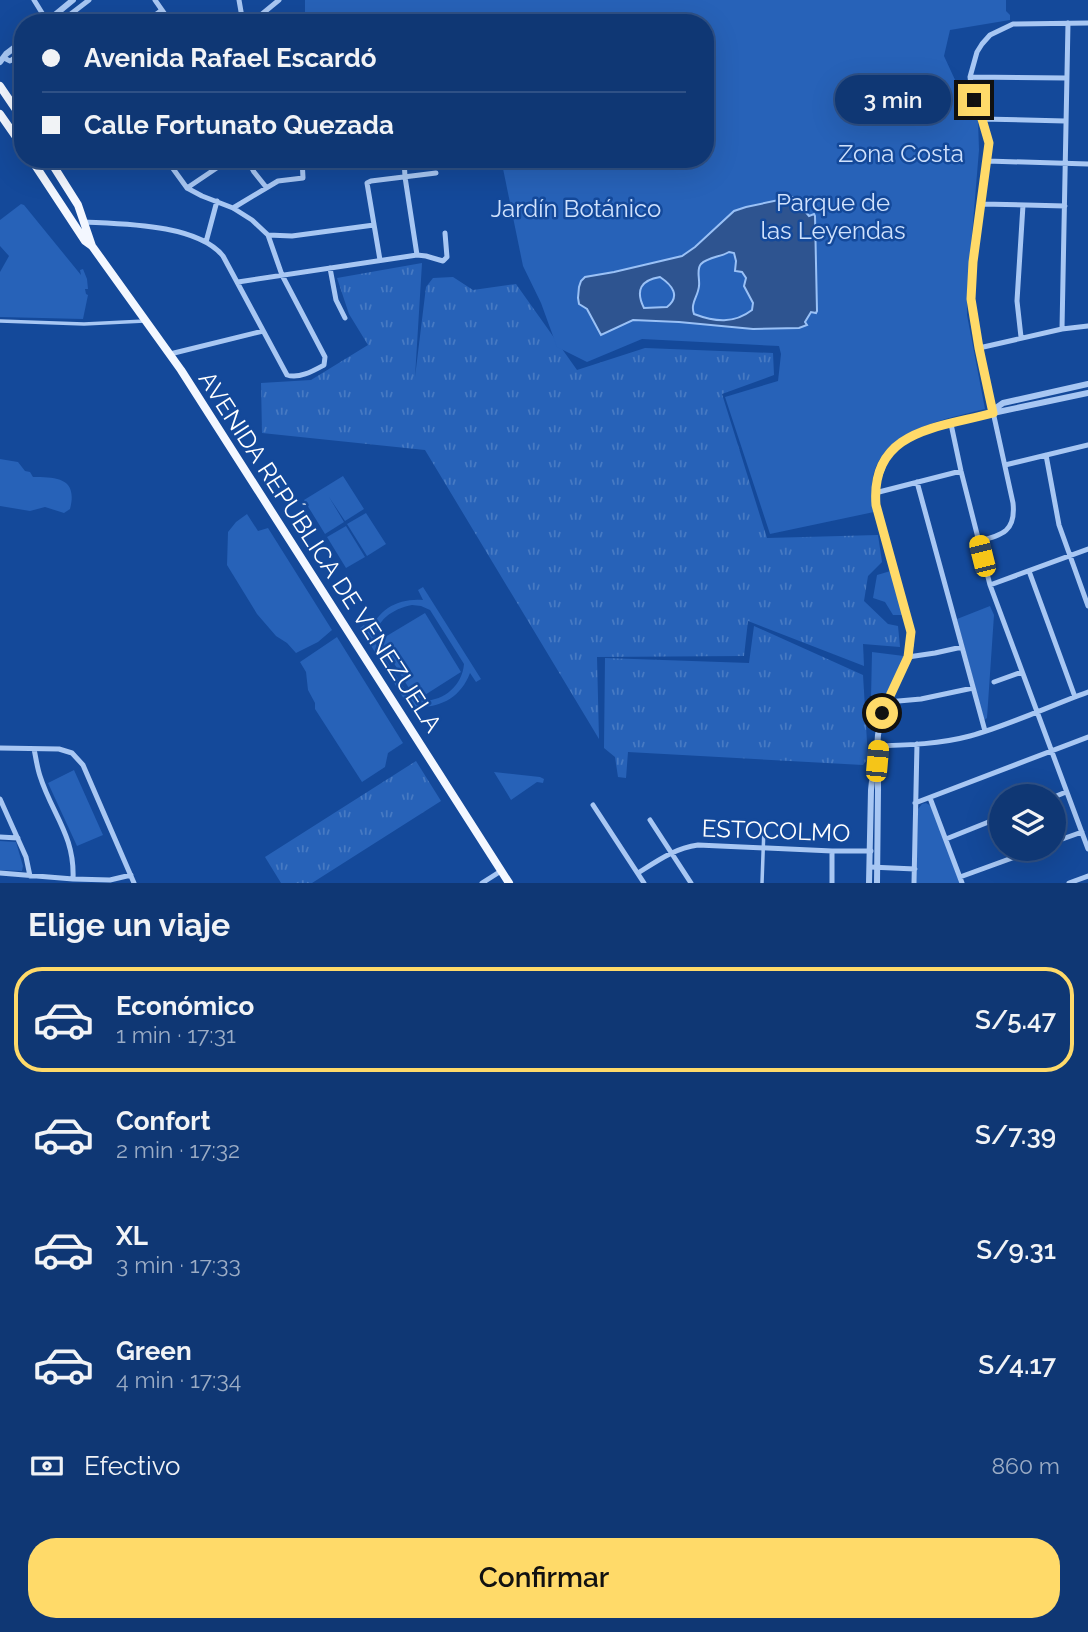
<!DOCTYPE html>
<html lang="es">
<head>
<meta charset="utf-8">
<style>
  :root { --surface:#0f3774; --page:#1d427c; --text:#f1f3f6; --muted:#9bacc5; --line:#2f5186; --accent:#ffda69 }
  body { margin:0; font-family:Raleway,sans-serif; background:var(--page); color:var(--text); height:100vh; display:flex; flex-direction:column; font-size:26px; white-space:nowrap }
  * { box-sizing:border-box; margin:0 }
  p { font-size:23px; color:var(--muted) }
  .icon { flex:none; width:38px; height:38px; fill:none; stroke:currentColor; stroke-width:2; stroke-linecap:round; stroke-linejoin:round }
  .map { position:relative; height:883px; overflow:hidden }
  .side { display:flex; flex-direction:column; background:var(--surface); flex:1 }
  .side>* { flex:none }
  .banner { position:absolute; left:14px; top:14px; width:700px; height:154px; border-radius:28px; box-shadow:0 7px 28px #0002,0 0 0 2px var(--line); display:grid; align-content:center; height:154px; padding:0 28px; background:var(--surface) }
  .tools { position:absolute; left:989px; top:784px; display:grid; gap:14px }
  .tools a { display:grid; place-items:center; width:77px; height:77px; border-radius:50%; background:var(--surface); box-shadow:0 7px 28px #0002,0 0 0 2px var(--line); font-size:35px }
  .end { position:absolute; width:32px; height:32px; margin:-16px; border:9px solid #ffda69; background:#111; box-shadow:0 0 0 4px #111 }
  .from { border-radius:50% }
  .bubble { position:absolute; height:49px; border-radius:24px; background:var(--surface); box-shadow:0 7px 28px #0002,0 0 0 2px var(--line); font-size:23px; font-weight:600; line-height:49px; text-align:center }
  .car { position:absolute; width:21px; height:42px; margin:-21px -10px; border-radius:9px; box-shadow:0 0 5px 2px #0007; background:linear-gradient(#f5c518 24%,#345 0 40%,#f5c518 0 76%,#345 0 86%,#f5c518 0) }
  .banner b { display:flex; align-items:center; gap:24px; height:66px; font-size:26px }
  .banner b+b { border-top:2px solid var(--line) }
  .banner i { width:18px; height:18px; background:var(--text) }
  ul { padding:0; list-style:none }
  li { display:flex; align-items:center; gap:21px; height:105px; margin:0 14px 10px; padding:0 14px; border:4px solid transparent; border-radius:28px }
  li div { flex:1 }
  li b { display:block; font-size:26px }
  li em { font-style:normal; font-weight:600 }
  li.selected { border-color:var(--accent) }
  li>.icon { width:63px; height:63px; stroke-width:1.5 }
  h2 { padding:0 28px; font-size:32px; line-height:84px }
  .pay { display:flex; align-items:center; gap:18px; height:77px; padding:0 28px; font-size:26px }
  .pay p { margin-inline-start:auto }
  .action { display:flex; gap:14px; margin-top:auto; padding:14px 28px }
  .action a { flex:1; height:80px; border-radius:28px; background:var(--accent); color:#111; font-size:28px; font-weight:600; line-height:80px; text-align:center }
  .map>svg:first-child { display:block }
  .grass { fill:url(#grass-tufts) }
  .green { fill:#2762b8; fill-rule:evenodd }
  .water { fill:#2e5490; stroke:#9ac1f6; stroke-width:2; fill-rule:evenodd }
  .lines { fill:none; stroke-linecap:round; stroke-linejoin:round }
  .pedestrian { stroke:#a8c7f3; stroke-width:3.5 }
  .minor { stroke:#a8c7f3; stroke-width:5 }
  .tertiary { stroke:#a8c7f3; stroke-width:6 }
  .primary { stroke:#f3f7ff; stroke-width:8 }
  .route { stroke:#ffda69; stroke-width:9 }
  .labels { text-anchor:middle; stroke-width:5; stroke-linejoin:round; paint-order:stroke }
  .park-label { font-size:24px; fill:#d0e2fd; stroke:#14499a }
  .street-label { font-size:24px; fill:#fff; stroke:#14499a }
</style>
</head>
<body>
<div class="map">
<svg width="1088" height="883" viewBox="0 0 1088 883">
  <defs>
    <pattern id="grass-tufts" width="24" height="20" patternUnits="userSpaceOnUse" patternTransform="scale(1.75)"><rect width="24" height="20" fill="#2762b8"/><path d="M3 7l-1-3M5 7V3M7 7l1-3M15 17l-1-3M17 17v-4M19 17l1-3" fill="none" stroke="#477ac3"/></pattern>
  </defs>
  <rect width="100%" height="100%" fill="#14499a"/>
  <path class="grass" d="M422,263l-7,114 11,-90 7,-9 20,-1 20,13 43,-6 61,86 68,-22 128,5 1,22 -52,19 45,144 111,-3 4,27 -14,14 -4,25 24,23 10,2 2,21 -37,-3 1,22 -116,-45 -4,35 -147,1 2,82 -174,-289 -163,-17 -1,-50 50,-3 57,-35 -19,-31 -12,-36z
    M754,626l109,49 5,84 -5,6 -235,-13 -2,26 -8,-1 -3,-20 -11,-9 1,-90 144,5z
    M416,761l25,40 -129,82h-31l-16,-26z"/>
  <path class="green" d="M305,0h701v11l4,4v5l-60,10 -6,26 12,26 15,21 2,8 5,9 1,30 -12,145v20l18,94c-42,11 -109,21 -113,76 0,9 1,18 2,27l-104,22 -45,-137 53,-16 3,-27 -2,-8 -137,-7 -55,23 -30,-15 -16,-44 -18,-37 -22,-107h204v-136h-381l-11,-7 -8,-2z
    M21,204l3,1 57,70 -1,-5 3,-1 4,10 1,10h-3l1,5 2,1 -5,24 -83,-2v-45l9,-16 -9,-10v-26z
    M0,459l18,3 7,9 5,1 3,5c24,0 45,1 37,32l-6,4 -19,-6 -15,4 -30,-5z
    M343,476l21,33 -19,12 -16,-24 15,25 -19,12 -21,-34z
    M366,513l20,31 -19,12 -20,-32z
    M247,514l11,17 10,-3 64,102 -14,12 -22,11 -9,-10 -11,-7 -19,-22 -30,-49 1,-33 8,-10z
    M346,526l19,31 -19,11 -19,-31z
    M894,570l13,45h-14l-8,-13 -12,-4 4,-23z
    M423,587l58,92 -5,3 -6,-9c-9,24 -29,35 -54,34l6,10 -5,3 -57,-92 4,-3 6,8c7,-24 29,-35 53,-33l-5,-10zM412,605l9,1 9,4 34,54c-2,24 -24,40 -47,36l44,-28 -36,-59 -45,27 36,60 -7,-4 -34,-53c-1,-22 17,-34 37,-38z
    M990,606l4,9 -7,103 -3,2 -27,-101z
    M337,637l66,106 -15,10 -3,14 -23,15 -47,-73v-6l-7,-13 -2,-18 -6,-10z
    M872,652l32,4 -29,70 -4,-28z
    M74,770l29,65 -26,11 -29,-63z
    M494,772l46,5 4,2 -1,4 -6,-1 -26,18z
    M926,803l5,3 29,77h-44l2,-74 4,-5z
    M0,841l16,1 7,24 -1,5 -22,-1z"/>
  <path class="water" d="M793,197h3l5,5 -2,2 10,12 5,-2 1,2 2,95 -1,2 -5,-1 -6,10 2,3 -8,3 -46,1 -74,-7 -46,-2 -32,15 -14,-26 -8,-5 -1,-6 1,-11 2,-6 4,-4 29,-5 68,-16 13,-9 39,-36 12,-4zM729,252l5,1 2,8 -1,10 7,1 4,6 -2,8 9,17 -1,7c-18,14 -37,12 -58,4 -4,-11 4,-17 5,-28 1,-7 -3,-17 2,-22 7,-7 20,-7 28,-12zM660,277c12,8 21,19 7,30l-23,1c-9,-18 -3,-28 16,-31z"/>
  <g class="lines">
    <path class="pedestrian" d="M0,321l84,3 61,-3
      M762,883l2,-56"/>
    <path class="minor" d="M34,0l13,21
      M155,0l16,23
      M239,0l4,23
      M59,23l30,-23
      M144,23l18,-13
      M251,23l28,-23
      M4,58l6,3 13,-9
      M970,77l96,1
      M982,119l83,2
      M247,159l7,13 12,15
      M404,159l1,18 12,78
      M987,161l101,3
      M187,188l43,-29
      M982,204l83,2
      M233,208l45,-27 25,-3 -1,-19
      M84,222c39,2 113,2 139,34l64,119c12,4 26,-4 37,-10l1,-8 -43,-82 -14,-40 -16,-15 -19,-12 -31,-12 -15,-8 -21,-29
      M268,235l24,1 82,-11
      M206,242l11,-41
      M380,260l-13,-77 4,-2 65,-8
      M330,268l6,32 9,18
      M238,282l179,-27 9,1 17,5 4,-4 -2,-24
      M1062,329l6,-306
      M1021,337l-4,-36 6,-96
      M979,348l83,-19 26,-3
      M170,354l93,-23
      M951,424l10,47 29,114 98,264
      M1046,455l13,70 29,81
      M1005,465l83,-20
      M917,482l68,249
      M875,493l86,-22
      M979,541c24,-6 37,-10 34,-38l-34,-155 -8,-49 2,-36 16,-120 -7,-24 -9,-19 -3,-23 7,-25 5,-8 8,-9 23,-11 75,-1
      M1029,571l46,126
      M990,585l98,-36
      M908,657l27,-4 27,-6
      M994,682l28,-10
      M887,702l34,-3 52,-11
      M878,746c31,-1 62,-2 92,-10 40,-11 79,-30 118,-44
      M0,748l59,1 13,4 11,12 51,118
      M34,749c2,9 3,18 6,27 12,38 35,60 33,103
      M1054,797l12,-5
      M930,798l32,85
      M0,799l26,58 4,19
      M915,803l173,-66
      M593,805l51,78
      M650,820l41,63
      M0,837l18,1
      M946,839l55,-22
      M1054,842l28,-10
      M870,867l45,2
      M0,873l73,6 37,1 21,-5
      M638,873c19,-12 37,-25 60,-28l134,6h39
      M960,877l77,-28
      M482,883l19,-12
      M832,883v-32
      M914,883l3,-139
      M1069,883l19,-7"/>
    <path class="tertiary" d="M45,23l28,-23
      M0,62l6,-8 17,-13
      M993,413l3,-5 7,-5 85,-19
      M869,883l2,-93 1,-9 3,-4
      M877,883l1,-93v-9l-3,-4 3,-42 4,-22 24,-50 5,-20 -2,-20 -33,-118v-21l10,-26 18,-18 20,-10 69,-17 95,-20"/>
    <path class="primary" d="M0,86l23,34
      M0,114l23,33
      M31,159l54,82 7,5 89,124 328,513
      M49,159l29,46 14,41"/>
  </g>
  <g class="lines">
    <path class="route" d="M882,713l26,-56 3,-25 -35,-127c-6,-76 63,-77 117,-92l-14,-65 -8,-49 2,-37 16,-119 -7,-24 -8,-19"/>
  </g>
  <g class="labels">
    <g class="park-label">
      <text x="901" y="162">Zona Costa</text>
      <text x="833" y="211">Parque de<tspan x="833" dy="28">las Leyendas</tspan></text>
      <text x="576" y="217">Jardín Botánico</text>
    </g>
    <g class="street-label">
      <text transform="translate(320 552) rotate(57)" y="8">AVENIDA REPÚBLICA DE VENEZUELA</text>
      <text transform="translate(776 831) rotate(2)" y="8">ESTOCOLMO</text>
    </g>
  </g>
</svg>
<div class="tools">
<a><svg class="icon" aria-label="layers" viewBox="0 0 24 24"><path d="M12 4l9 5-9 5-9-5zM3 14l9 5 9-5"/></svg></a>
</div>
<i class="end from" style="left:882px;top:713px"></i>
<i class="end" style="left:974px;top:100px"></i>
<div class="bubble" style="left:835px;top:75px;width:116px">3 min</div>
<i class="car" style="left:982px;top:556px;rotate:346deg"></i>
<i class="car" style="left:877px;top:761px;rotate:5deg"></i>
<div class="banner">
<b><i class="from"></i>Avenida Rafael Escardó</b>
<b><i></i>Calle Fortunato Quezada</b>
</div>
</div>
<section class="side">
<h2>Elige un viaje</h2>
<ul>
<li class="selected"><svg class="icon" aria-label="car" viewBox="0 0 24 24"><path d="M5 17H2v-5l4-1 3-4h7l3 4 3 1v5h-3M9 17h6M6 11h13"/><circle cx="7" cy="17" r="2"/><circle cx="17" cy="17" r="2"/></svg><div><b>Económico</b><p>1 min · 17:31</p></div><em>S/5.47</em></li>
<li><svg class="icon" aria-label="car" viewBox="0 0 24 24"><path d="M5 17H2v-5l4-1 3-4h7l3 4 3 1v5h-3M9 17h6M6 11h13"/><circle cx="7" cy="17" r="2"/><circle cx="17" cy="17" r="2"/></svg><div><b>Confort</b><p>2 min · 17:32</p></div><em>S/7.39</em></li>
<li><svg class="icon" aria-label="car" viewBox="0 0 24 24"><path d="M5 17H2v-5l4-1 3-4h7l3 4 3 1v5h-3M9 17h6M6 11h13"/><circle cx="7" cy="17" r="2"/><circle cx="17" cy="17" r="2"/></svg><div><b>XL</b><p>3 min · 17:33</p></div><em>S/9.31</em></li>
<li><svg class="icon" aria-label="car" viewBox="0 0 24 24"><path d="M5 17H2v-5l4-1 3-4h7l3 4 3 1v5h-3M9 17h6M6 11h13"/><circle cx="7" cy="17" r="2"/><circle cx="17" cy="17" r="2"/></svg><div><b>Green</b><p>4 min · 17:34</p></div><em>S/4.17</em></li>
</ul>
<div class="pay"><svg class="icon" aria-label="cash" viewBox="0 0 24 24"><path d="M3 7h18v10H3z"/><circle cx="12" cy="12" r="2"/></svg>Efectivo<p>860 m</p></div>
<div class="action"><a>Confirmar</a></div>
</section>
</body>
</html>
